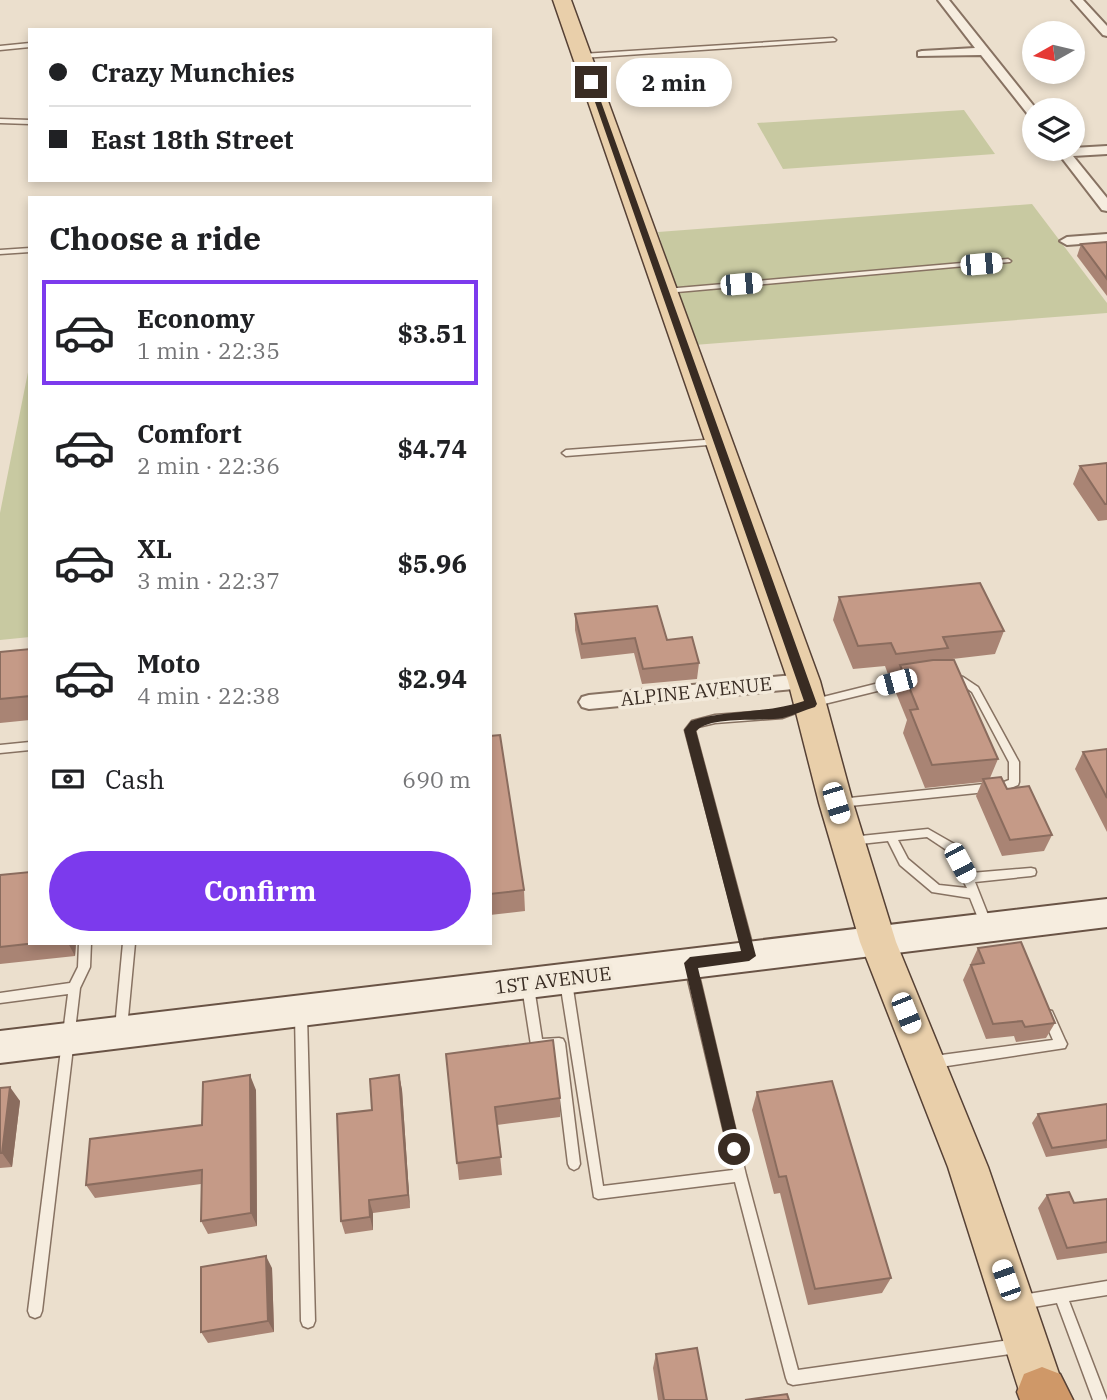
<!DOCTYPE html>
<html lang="en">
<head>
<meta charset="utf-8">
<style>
  :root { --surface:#fff; --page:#f6f6f6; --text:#202124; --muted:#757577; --line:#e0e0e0; --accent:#7c3aed }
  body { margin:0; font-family:"IBM Plex Serif",serif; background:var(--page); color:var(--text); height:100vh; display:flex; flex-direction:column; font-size:26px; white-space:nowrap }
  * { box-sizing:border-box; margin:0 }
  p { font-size:23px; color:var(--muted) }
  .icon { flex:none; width:38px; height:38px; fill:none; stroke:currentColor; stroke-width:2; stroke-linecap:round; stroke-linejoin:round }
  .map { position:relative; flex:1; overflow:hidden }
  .details { position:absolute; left:28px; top:196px; width:464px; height:749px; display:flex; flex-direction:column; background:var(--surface); border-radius:0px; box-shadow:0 4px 10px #0003 }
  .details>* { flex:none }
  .top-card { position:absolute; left:28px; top:28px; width:464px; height:154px; border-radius:0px; box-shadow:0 4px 10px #0003; display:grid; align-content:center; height:154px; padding:0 21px; background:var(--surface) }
  .needle { width:46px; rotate:262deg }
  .tools { position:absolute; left:1022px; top:21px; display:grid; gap:14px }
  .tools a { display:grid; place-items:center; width:63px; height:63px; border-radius:50%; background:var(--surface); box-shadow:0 4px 10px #0003; font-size:35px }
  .end { position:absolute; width:32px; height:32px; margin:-16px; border:9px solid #392c23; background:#fff; box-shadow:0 0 0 4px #fff }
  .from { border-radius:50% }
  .bubble { position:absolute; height:49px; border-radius:24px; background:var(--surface); box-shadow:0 4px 10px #0003; font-size:23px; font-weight:700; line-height:49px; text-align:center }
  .car { position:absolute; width:21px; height:42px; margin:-21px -10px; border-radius:9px; box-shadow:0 0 5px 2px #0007; background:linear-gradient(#fff 24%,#345 0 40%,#fff 0 76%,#345 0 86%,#fff 0) }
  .top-card b { display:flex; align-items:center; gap:24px; height:66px; font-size:26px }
  .top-card b+b { border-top:2px solid var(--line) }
  .top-card i { width:18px; height:18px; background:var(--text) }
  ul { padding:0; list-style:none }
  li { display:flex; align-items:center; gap:21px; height:105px; margin:0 14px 10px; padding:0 7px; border:4px solid transparent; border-radius:0px }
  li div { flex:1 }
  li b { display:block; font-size:26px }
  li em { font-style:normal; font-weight:700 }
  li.on { border-color:var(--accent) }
  li>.icon { width:63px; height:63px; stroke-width:1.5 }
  h2 { padding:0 21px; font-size:32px; line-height:84px }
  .pay { display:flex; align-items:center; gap:18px; height:77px; padding:0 21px; font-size:26px }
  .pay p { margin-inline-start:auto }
  .primary-button { display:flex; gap:14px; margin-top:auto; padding:14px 21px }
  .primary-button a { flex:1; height:80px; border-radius:42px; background:var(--accent); color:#fff; font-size:28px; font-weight:700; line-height:80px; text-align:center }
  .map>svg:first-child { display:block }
  .green { fill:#c8c9a1 }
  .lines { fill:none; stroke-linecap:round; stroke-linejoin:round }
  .lane-casing { stroke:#877262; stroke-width:3 }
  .street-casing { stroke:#877262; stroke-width:4 }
  .secondary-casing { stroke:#695345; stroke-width:4 }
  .primary-casing { stroke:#564135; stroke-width:3 }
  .highway-casing { stroke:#564135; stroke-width:3 }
  .lane { fill:#f6eddf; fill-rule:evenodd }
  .street { fill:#f6eddf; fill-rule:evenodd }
  .secondary { fill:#f6eddf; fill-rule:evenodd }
  .primary { fill:#e9cfaa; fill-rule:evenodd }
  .highway { fill:#cf9868; fill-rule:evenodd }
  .wall { fill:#a98474 }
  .shaded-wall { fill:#8a6c5e }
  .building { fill:#c59a87; stroke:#8a6c5e; stroke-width:2 }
  .route { fill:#392c23 }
  .labels { text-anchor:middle; stroke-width:7; stroke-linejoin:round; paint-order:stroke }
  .street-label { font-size:19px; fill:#392c23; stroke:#f3eadb }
</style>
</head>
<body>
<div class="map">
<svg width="1107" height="1400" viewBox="0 0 1107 1400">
  <rect width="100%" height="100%" fill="#ebdfcd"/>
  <path class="green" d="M964,110l31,44 -212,15 -26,-46z
    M1032,204l75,99v10l-413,32 -36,-113z
    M30,362v275l-30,3v-127z"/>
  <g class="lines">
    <g class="lane-casing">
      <path id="lane" d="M833,38l3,2 -1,1 -253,17 -3,-2 3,-2z
        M30,43v4l-30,3v-4z
        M0,119l30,1v4l-30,-1z
        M30,248v4l-30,2v-4z
        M1008,259l3,2 -1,1 -344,31 -4,-2 4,-2z
        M718,439l3,1v4l-155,12 -4,-3 4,-3z
        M953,674l10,3 15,10 41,75v20l-1,3 -12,5 -166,17 -4,-1 -1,-3 1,-3 4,-1 164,-17 5,-2v-18l-37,-70 -14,-10 -8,-2 -2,-2z
        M907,676l5,4 -2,3 -98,24 -30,11 -67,5 -17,4 -3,4 60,224 -2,3 -4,2 -4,-2 -60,-228 7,-9 23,-6 67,-5 29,-10z
        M30,742v8l-30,3v-8z
        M928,829l28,16 15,28 60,-5 4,1 1,3 -1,3 -4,1 -56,6 17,43 -2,3 -4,2 -4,-2 -12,-30 -38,-6 -32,-27 -12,-24 -37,4 -4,-1 -1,-3 1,-3 4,-1zM927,837l21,14 19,37 -28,-3 -31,-26 -10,-19z
        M79,943h12l-1,24 -10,21 -38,323 -2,5 -5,2 -5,-2 -2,-5 40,-317 -68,9v-10l70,-10 8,-16z
        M123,943h12l-8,85 -2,4 -4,1 -4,-1 -2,-4z
        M691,962l4,1 2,4 49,208 52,195 219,-31 5,2 2,5 -2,5 -5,2 -224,32 -5,-2 -2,-5 -51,-196 -137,17 -4,-2 -34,-215 2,-4 4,-1 4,1 2,4 31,204 130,-16 -48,-203 2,-4z
        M528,982l4,1 2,4 8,52 17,-1 4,1 2,4 15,121 -2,4 -4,2 -4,-2 -2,-4 -14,-115 -17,1 -4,-1 -2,-4 -9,-58 2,-4z
        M301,1010l4,1 2,4 8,306 -2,5 -5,2 -5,-2 -2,-5 -6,-306 2,-4z
        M1048,1010l4,1 13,29 2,4 -2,4 -131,20 -4,-2 -2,-4 2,-4 4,-2 119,-16 -11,-25 2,-4z
        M1107,1281v14l-38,6 38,99h-14l-36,-97 -35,6 -5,-2 -2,-5 2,-5 5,-2z"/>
    </g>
    <g class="street-casing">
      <path id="street" d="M938,0h11l88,110h-3v8l-4,-1 -49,-62 -63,1v-4l4,-1 53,-3z
        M1072,0h11l24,26v10l-4,-1z
        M1107,146v8l-34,2 34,42v13l-5,-1 -47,-61z
        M1107,234v8l-40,3 -7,-4 7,-4z
        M804,674l7,2 3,5 -3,5 -7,2 -215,21 -7,-2 -3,-5 3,-5 7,-2z"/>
    </g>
    <g class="secondary-casing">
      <path id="secondary" d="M1107,899v28l-1107,136v-32z"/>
    </g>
    <g class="primary-casing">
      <path id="primary" d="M553,0h18l249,681 33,122 43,139 92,225 80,233h-46l-74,-233 -88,-225 -41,-139 -31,-122z"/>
    </g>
    <g class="highway-casing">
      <path id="highway" d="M1042,1367l18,7 13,26h-53l-3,-8 7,-18z"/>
    </g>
    <use href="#lane" class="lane"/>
    <use href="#street" class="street"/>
    <use href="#secondary" class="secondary"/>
    <use href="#primary" class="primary"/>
    <use href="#highway" class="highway"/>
  </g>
  <path class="wall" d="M1107,242v54l-30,-40 4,-12z
    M1107,463v57l-9,1 -25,-37 7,-18z
    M839,597l165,34 -9,23 -51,6 54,99 -8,19 17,11 45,46 -8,16 -42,5 -26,-60 6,-14 -57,6 -22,-55 4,-13 -13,-32 3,-12 -8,1 -4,-11 -32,3 -20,-49z
    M575,614l92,26 32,23 -2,16 -55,5 -8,-31 -53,6 -6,-29z
    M30,649v71l-30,3v-71z
    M490,736l34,154 1,21 -35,4z
    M1107,749v83l-32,-63 8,-17z
    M0,875l30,68h46l-1,13 -75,8z
    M978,948l77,75 -9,15 -30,4 -2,-6 -28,3 -23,-59z
    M446,1054l114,44v19l-63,8 5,50 -43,5z
    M399,1075l3,15 8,118 -37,5v17l-28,4 -4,-13 31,-111z
    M0,1088l20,13 -8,66 -12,1z
    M256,1090l1,136 -49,8 -7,-13v-37l-106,14 -9,-13 116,-60z
    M757,1092l134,186 -9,15 -74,12 -28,-112 -6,1 -22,-84z
    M1107,1104v44l-61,9 -14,-34 6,-9z
    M1047,1195l27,8 33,-4v54l-50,7 -19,-52z
    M272,1268l2,64 -66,11 -7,-11z
    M656,1354l51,46h-49l-5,-32z"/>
  <path class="shaded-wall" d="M68,943h8l-1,13z
    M250,1075l6,15 1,136 -6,-13z
    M399,1075l3,15 8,118 -2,-13z
    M10,1087l10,14 -8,66 -10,-14z
    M369,1200l4,13v17l-3,-13z
    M266,1256l6,12 2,64 -6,-11z"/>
  <path class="building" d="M1107,242v37l-26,-35z
    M1107,463v41h-2l-25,-38z
    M980,583l24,48 -61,6 5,11 -52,6 -5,-11 -33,3 -19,-49z
    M657,606l10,34 25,-3 7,26 -56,6 -8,-31 -53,6 -7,-30z
    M30,649v47l-30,3v-47z
    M933,660h21l44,99 -66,6 -22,-55 8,-1 -18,-44z
    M500,735l24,155 -34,4v-158z
    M1107,749v49l-24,-46z
    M1001,777l6,12 22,-3 23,49 -42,5 -27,-61z
    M30,872v71h6l-36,4v-72z
    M1021,942l34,81 -30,4 -3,-6 -29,3 -22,-59 13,-2 -6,-15z
    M553,1040l7,58 -65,9 6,50 -44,6 -11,-109z
    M250,1075l1,138 -50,8 1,-51 -116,15 4,-46 112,-14 1,-43z
    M399,1075l9,120 -39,5 1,17 -29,4 -4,-107 35,-4 -2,-31z
    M832,1081l59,197 -76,11 -29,-113 -7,1 -22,-85z
    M10,1087l-8,66h-2v-65z
    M1107,1104v36l-55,8 -14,-34z
    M1069,1192l5,11 33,-4v43l-40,6 -20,-53z
    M266,1256l2,65 -67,11v-65z
    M697,1348l10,52h-43l-8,-46z
    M787,1394l2,6h-44z"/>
  <path class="route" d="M591,80l3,2 223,622 -2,3c-10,3 -21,8 -32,11 -21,4 -72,-3 -87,13l60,225 -7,5 -51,7 43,181 -2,5 -5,2 -5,-2 -2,-5 -43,-186 6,-6 51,-6 -57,-221 7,-9c37,-12 76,-7 113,-20l-216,-619z"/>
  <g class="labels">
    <g class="street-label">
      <text transform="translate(696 691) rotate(-6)" y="7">ALPINE AVENUE</text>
      <text transform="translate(553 980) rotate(-7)" y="7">1ST AVENUE</text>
    </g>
  </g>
</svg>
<div class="tools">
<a><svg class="needle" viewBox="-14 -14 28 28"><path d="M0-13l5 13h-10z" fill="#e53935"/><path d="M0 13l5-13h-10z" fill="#757577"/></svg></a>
<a><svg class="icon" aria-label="layers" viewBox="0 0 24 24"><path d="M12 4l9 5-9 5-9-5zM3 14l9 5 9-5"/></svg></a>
</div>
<i class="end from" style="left:734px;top:1149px"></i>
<i class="end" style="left:591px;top:82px"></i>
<div class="bubble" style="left:616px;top:58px;width:116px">2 min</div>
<i class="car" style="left:981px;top:264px;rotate:85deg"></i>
<i class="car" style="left:741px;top:284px;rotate:85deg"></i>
<i class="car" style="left:896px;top:682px;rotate:255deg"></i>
<i class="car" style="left:836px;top:803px;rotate:163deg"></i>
<i class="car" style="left:960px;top:863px;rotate:152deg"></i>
<i class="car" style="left:906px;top:1013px;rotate:158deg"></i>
<i class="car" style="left:1006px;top:1280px;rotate:341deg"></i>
<div class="top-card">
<b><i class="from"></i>Crazy Munchies</b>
<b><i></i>East 18th Street</b>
</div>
<section class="details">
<h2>Choose a ride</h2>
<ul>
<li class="on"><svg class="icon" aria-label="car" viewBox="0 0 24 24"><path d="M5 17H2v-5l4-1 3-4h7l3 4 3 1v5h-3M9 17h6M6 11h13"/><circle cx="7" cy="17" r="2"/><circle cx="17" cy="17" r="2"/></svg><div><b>Economy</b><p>1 min · 22:35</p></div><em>$3.51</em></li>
<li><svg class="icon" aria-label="car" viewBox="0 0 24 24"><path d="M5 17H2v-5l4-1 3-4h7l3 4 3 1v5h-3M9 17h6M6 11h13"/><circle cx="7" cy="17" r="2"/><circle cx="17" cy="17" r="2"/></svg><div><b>Comfort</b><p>2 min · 22:36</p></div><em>$4.74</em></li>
<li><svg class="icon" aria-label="car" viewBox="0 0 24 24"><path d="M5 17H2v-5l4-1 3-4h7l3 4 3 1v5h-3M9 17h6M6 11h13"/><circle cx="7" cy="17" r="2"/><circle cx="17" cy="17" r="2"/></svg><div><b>XL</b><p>3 min · 22:37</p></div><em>$5.96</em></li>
<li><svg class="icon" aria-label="car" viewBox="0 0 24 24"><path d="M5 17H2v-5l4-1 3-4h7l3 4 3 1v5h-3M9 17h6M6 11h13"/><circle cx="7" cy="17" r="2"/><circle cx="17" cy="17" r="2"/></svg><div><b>Moto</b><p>4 min · 22:38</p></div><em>$2.94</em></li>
</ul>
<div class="pay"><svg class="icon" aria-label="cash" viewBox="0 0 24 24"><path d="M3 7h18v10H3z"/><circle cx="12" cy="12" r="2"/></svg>Cash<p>690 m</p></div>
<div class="primary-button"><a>Confirm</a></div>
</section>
</div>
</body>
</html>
